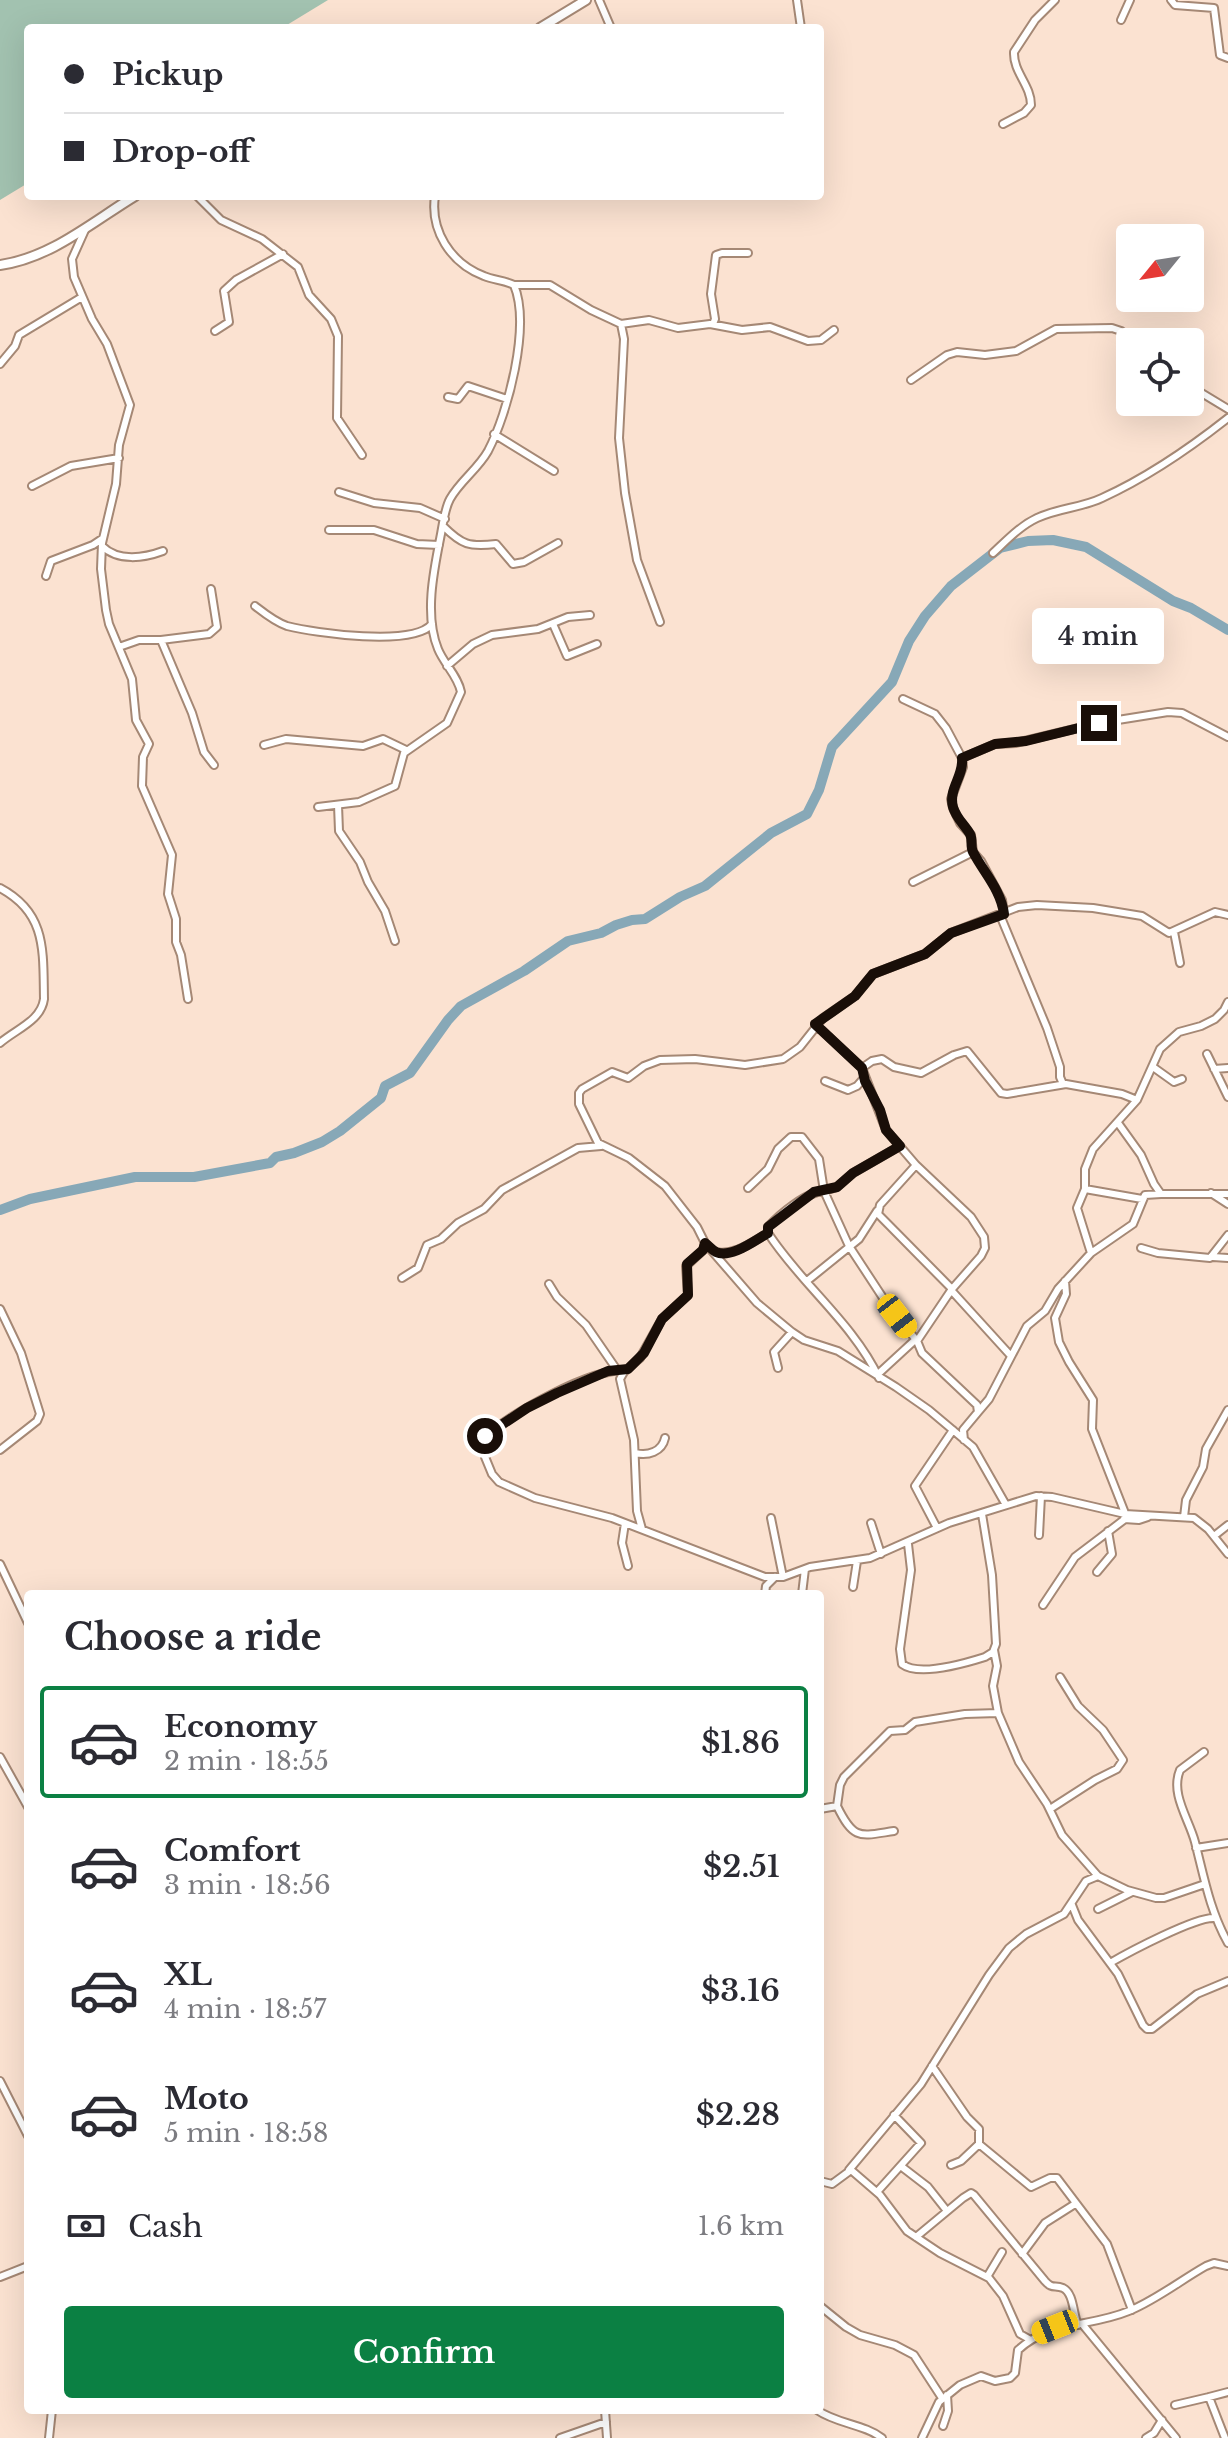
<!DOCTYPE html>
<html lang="en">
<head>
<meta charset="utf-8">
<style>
  :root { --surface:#fff; --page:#f2f2f3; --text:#2b2b33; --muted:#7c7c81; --line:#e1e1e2; --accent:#0b8043 }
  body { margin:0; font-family:"Libre Baskerville",serif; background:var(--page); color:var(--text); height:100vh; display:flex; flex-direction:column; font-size:30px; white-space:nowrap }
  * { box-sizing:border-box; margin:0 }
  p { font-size:26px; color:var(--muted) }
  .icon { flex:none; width:44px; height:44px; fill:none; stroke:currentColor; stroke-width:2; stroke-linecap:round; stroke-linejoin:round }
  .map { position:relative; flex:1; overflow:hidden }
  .drawer { position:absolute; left:24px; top:1590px; width:800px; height:824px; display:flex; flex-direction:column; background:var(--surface); border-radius:8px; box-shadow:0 8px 32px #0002 }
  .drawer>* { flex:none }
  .top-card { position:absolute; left:24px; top:24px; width:800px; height:176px; border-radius:8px; box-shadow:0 8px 32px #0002; display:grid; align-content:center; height:176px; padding:0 40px; background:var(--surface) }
  .needle { width:52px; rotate:240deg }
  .tools { position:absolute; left:1116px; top:224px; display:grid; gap:16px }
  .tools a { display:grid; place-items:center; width:88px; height:88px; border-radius:8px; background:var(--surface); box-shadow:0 8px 32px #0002; font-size:40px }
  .end { position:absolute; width:36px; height:36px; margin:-18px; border:10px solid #190e08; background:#fff; box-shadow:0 0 0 4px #fff }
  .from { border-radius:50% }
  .bubble { position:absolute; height:56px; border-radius:8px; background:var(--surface); box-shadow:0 8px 32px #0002; font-size:26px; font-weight:600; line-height:56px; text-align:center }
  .car { position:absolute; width:24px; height:48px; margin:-24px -12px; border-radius:10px; box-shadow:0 0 6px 2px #0007; background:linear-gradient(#f5c518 24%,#345 0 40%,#f5c518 0 76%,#345 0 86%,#f5c518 0) }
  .top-card b { display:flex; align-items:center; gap:28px; height:76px; font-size:30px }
  .top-card b+b { border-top:2px solid var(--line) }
  .top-card i { width:20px; height:20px; background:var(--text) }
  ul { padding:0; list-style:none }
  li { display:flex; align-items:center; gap:24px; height:112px; margin:0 16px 12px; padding:0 24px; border:4px solid transparent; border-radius:8px }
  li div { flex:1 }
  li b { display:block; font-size:30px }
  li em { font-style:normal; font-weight:600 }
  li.on { border-color:var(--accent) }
  li>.icon { width:72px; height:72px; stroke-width:1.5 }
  h2 { padding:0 40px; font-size:36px; line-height:96px }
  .pay { display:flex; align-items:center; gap:20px; height:88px; padding:0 40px; font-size:30px }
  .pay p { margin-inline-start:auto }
  .button { display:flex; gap:16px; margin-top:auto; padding:16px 40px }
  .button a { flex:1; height:92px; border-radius:8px; background:var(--accent); color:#fff; font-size:32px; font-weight:600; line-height:92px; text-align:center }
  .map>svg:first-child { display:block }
  .forest { fill:#a2c2b0 }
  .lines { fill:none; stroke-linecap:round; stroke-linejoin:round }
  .river { stroke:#87a8b7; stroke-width:10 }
  .minor-casing { stroke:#a58875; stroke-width:10 }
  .tertiary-casing { stroke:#a58875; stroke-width:12 }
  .minor { stroke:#fff; stroke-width:6 }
  .tertiary { stroke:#fff; stroke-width:8 }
  .route { stroke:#190e08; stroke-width:10 }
</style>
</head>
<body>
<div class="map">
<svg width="1228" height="2438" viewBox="0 0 1228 2438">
  <rect width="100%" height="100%" fill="#fbe2d1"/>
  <path class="forest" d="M0,0h328l-46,28h-254v155l-28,17z"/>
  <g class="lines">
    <path class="river" d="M0,1210l30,-11 105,-22h59l76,-14 6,-6 18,-4 28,-11 18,-11 41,-33 4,-12 25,-13 38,-53 13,-14 63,-35 44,-30 33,-8 15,-8 16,-5 13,-1 35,-22 25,-11 66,-53 36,-19 12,-24 13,-43 60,-65 17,-41 16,-25 26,-30 49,-38 28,-7 25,-1 33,7 87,54 18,7 37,22"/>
    <g class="minor-casing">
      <path id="minor" d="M599,0l12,28
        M797,0l4,28
        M1171,0l4,5 39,3 6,47 8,3
        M1121,20l9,-20
        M1003,124l21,-11 7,-8c0,-20 -18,-33 -17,-53l21,-32 20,-20
        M197,196l24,24 41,19 36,28 11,28 22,24 7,17 -1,82 25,37
        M85,230l-13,29 2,18 18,42 15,25 23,61 -11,40 -3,39 -14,59 -1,26 5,41 3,14 23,55 4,41 13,24 -6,13 -1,29 30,69 -4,39 8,25v23l5,13 7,44
        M514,285h36l41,25 30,14 28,-4 29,8 32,-4 32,6 28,-3 38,14 13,-1 13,-10
        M621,324l3,15 -5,99 6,55 12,67 23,62
        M713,324l2,-5 -4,-25 5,-39 6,-2h26
        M215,331l14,-9 -5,-31 12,-11 47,-26
        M0,364l15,-18 4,-11 63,-38
        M911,380l36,-25 10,-3 28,3 31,-4 40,-22 56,-1 9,3 14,11
        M1190,386l38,23
        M448,397l10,2 10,-13 39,13
        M494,434l60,37
        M32,486l39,-20 48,-8
        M339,492l35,11 46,5 25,11
        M443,526c19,19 26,21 53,18l17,20 11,-2 34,-19
        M329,530h45l43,14 22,1
        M102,546c16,16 42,12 61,5
        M993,553c14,-13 27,-27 44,-35 21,-10 44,-10 65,-20 44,-20 88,-50 126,-80
        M46,576l5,-15 42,-16 9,-6
        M255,606c9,7 20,16 32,20 28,7 126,21 145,-2
        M553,624l14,32 30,-12
        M161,640l31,73 12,39 10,13
        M119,647l20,-7h22l48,-6 8,-7 -6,-38
        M447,666l26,-22 19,-9 46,-6 30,-12 22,-2
        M903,699l32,15 11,14 16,30 1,9 -12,32 2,9 7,15 11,12 2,17 8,9 21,39 2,14
        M264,745l22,-6 77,7 20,-7 23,11
        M962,758l33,-14 21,-1 83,-20 69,-11 14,1 46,24
        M338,805l1,26 21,31 8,20 17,29 10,30
        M318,807l41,-5 36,-16 9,-33 43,-30 14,-31c-3,-16 -17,-28 -23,-43 -14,-34 -4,-80 3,-115 2,-11 4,-26 9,-35 10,-18 28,-30 38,-48 20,-38 43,-125 26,-166 -10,-5 -21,-5 -30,-9 -34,-13 -54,-46 -49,-80
        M913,882l60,-30
        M0,888c47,25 43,63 44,111 -3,22 -28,30 -44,44
        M1000,915l47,113 13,39v10l3,7
        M1174,932l6,31
        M815,1024l47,44 24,62 30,35 55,52 13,20 1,11 -4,8 -29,33 -35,52 5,12 55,52 1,7 -15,18 1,10
        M1207,1054l21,43
        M1153,1067l21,15 8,-3
        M862,1068l10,-7 10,-2 12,8 27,6 33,-18 13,-4 34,42 6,1 59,-10 56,10 15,6
        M1214,1069l14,-1
        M825,1081l23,9 9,-4 7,-8
        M1118,1123l23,32 13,29 7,10h67
        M916,1165l-36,40 -2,9 74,75
        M748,1188l20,-19 10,-20 13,-12h11l17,22 5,32 13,-4 16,-14 47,-27
        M1085,1189l57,10
        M1211,1193l17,11
        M768,1233c33,51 85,90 111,145
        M705,1243l52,60 35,29 12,8 34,11 58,36 33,23 44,37 33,58
        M1141,1248l17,5 52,5 18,-23
        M715,1252c20,4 37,-10 53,-19v-6c12,-13 38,-35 56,-36l25,55 38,58 30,37
        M1091,1253l-14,-45 8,-19v-20l8,-20 44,-49 23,-51 19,-17 22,-6 14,-7 9,-9 4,-8
        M1213,1257l15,1
        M402,1278l16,-10 9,-23 14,-6 17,-16 26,-14 18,-19 76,-42 23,-2
        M807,1281l52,-42 18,-28
        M1065,1281l1,13 -11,24 4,24 10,20 24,38 -1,29 33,84
        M549,1284l8,13 29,28 31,45
        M951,1290l60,66
        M0,1309l21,44 19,61 -3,7 -37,29
        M778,1368l-4,-16 18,-20
        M626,1370c-37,-1 -111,42 -141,66v21l7,17 7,8 36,16 77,20 153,59h18l27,-10 60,-9 79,-35 87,-27 16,1 73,17 69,4 14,11 20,25
        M877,1375l38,-35
        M978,1412l11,-13 38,-73 18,-15 13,-22 33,-36 42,-29 12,-29 16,-1
        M635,1453c13,3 27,-1 30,-15
        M1184,1517l2,-17 17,-33 3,-18 22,-39
        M771,1518l12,59
        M1124,1519l15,1 9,-3
        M625,1523l-3,20 6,23
        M871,1523l10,31
        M937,1528l-22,-42 38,-56
        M642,1529l-5,-18 -3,-71 -14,-61 4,-7 16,-14 22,-39 26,-24 -2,-29 17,-16 2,-7 -8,-16 -32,-41 -36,-28 -31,-15 -19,-39v-11l3,-4 30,-17 16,6 16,-12 16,-6 35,-1 50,6 38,-6 17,-12 23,-29 32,-22 18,-22 52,-20 26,-21 67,-26 19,-2 56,3 49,8 27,17 46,-21 13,3
        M1039,1535l2,-39
        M1214,1536l14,-11
        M908,1544l3,26 -11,79 2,15c17,13 64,-1 83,-7l8,-5 3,-8 -4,-69 -10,-61
        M0,1564l28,59
        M1097,1572l15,-18 -4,-23
        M853,1587l4,-26
        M765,1594l1,-8 9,-9
        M802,1594l3,-25
        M1043,1605l32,-48 50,-38
        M994,1650l3,16 -4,20 5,27
        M1204,1752l-24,18c-10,24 9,49 15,72 9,35 15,69 33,101
        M0,1757l28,50
        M820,1809l17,-3
        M1050,1809l45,-29 22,-11 6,-9 -20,-30 -25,-24 -18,-29
        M894,1831c-34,5 -40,10 -57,-25l3,-21 4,-8 46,-46 15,-1 10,-8 50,-8 33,-1 21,49 28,42 15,31 36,41 29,14 29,8h8l41,-14
        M1196,1848l32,-5
        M1072,1905l6,15 40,54 25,51 4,4h5l45,-35 31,-13
        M1098,1909l34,-17
        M1110,1963c19,-11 85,-46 104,-45
        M932,2066l35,51 12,12v15
        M0,2081l28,55
        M951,2165l10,-4 18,-17 52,43 19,-9h7l50,66 25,66
        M902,2167l26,20 19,24
        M849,2170l72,-86 68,-109 20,-27 17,-14 38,-20 22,-33 12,-5
        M820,2181l12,3 19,-14 29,25 27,36 33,22 49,25 14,18 17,38 9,5
        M877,2192l44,-49 -27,-28
        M916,2237l47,-39 8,-5 3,2 71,86c7,8 9,4 18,7 11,5 10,27 15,37
        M1022,2254l23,-31 30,-19
        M0,2277l28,-11
        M987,2277l15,-25
        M820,2306l26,21 14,8 35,10 19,10 28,43
        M1083,2325l93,113
        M1175,2405l34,-8
        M605,2410l2,28
        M817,2410c20,14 47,14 65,28
        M943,2426l5,-15 -1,-16
        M49,2438l3,-28
        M560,2438l46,-16
        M922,2438l17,-36 21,-17 21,-9 14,5 15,-3 5,-5 3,-23c33,-30 70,-22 111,-39 27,-11 52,-31 77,-45l8,-3 14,3
        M1146,2438l8,-5 8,-13
        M1225,2438l-16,-41 19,-5"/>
    </g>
    <g class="tertiary-casing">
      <path id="tertiary" d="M540,28l46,-28
        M0,265c51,-7 92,-43 135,-69"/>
    </g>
    <use href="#minor" class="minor"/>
    <use href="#tertiary" class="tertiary"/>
  </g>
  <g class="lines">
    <path class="route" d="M485,1436l42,-28 30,-15 51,-22 20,-2 16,-16 18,-34 26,-24 -1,-31 16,-14 2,-7c4,3 7,7 11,9 15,7 39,-12 52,-19v-6l46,-35 23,-5 16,-14 47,-27 -14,-16 -6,-20 -15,-29 -3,-13 -47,-44 40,-28 18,-22 52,-20 26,-21 53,-19c-3,-24 -20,-41 -31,-62 -3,-6 0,-12 -3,-18 -6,-10 -14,-16 -17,-27 -5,-18 11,-31 9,-49l33,-14 31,-3 73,-18"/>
  </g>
</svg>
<div class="tools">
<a><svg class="needle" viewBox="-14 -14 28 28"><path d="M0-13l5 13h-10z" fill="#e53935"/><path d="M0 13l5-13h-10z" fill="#7c7c81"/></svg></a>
<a><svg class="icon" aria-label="locate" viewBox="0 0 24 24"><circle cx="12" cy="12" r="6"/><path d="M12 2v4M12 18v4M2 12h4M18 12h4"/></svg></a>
</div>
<i class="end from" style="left:485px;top:1436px"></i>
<i class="end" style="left:1099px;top:723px"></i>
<div class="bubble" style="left:1032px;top:608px;width:132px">4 min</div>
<i class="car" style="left:897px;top:1316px;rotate:142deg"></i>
<i class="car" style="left:1055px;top:2327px;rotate:248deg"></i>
<div class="top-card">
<b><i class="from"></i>Pickup</b>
<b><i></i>Drop-off</b>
</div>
<section class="drawer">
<h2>Choose a ride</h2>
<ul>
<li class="on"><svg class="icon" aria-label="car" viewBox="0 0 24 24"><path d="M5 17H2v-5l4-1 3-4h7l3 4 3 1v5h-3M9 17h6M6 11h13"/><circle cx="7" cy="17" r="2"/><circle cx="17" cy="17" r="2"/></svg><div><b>Economy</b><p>2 min · 18:55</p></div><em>$1.86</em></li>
<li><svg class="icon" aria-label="car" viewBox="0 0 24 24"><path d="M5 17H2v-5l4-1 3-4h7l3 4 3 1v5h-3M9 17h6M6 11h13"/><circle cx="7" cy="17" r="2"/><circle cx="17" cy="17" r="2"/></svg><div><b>Comfort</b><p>3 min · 18:56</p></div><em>$2.51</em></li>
<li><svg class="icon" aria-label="car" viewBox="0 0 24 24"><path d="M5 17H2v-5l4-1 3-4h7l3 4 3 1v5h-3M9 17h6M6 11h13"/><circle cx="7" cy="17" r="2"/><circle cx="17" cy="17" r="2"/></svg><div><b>XL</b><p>4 min · 18:57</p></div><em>$3.16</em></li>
<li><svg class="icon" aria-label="car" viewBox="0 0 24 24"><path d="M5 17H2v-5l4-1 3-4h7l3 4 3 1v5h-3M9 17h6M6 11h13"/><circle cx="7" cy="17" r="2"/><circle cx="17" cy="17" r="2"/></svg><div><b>Moto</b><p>5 min · 18:58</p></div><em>$2.28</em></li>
</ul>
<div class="pay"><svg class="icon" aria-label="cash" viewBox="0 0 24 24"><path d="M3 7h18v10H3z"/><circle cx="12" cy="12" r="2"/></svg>Cash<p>1.6 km</p></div>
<div class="button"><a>Confirm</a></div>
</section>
</div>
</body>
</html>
